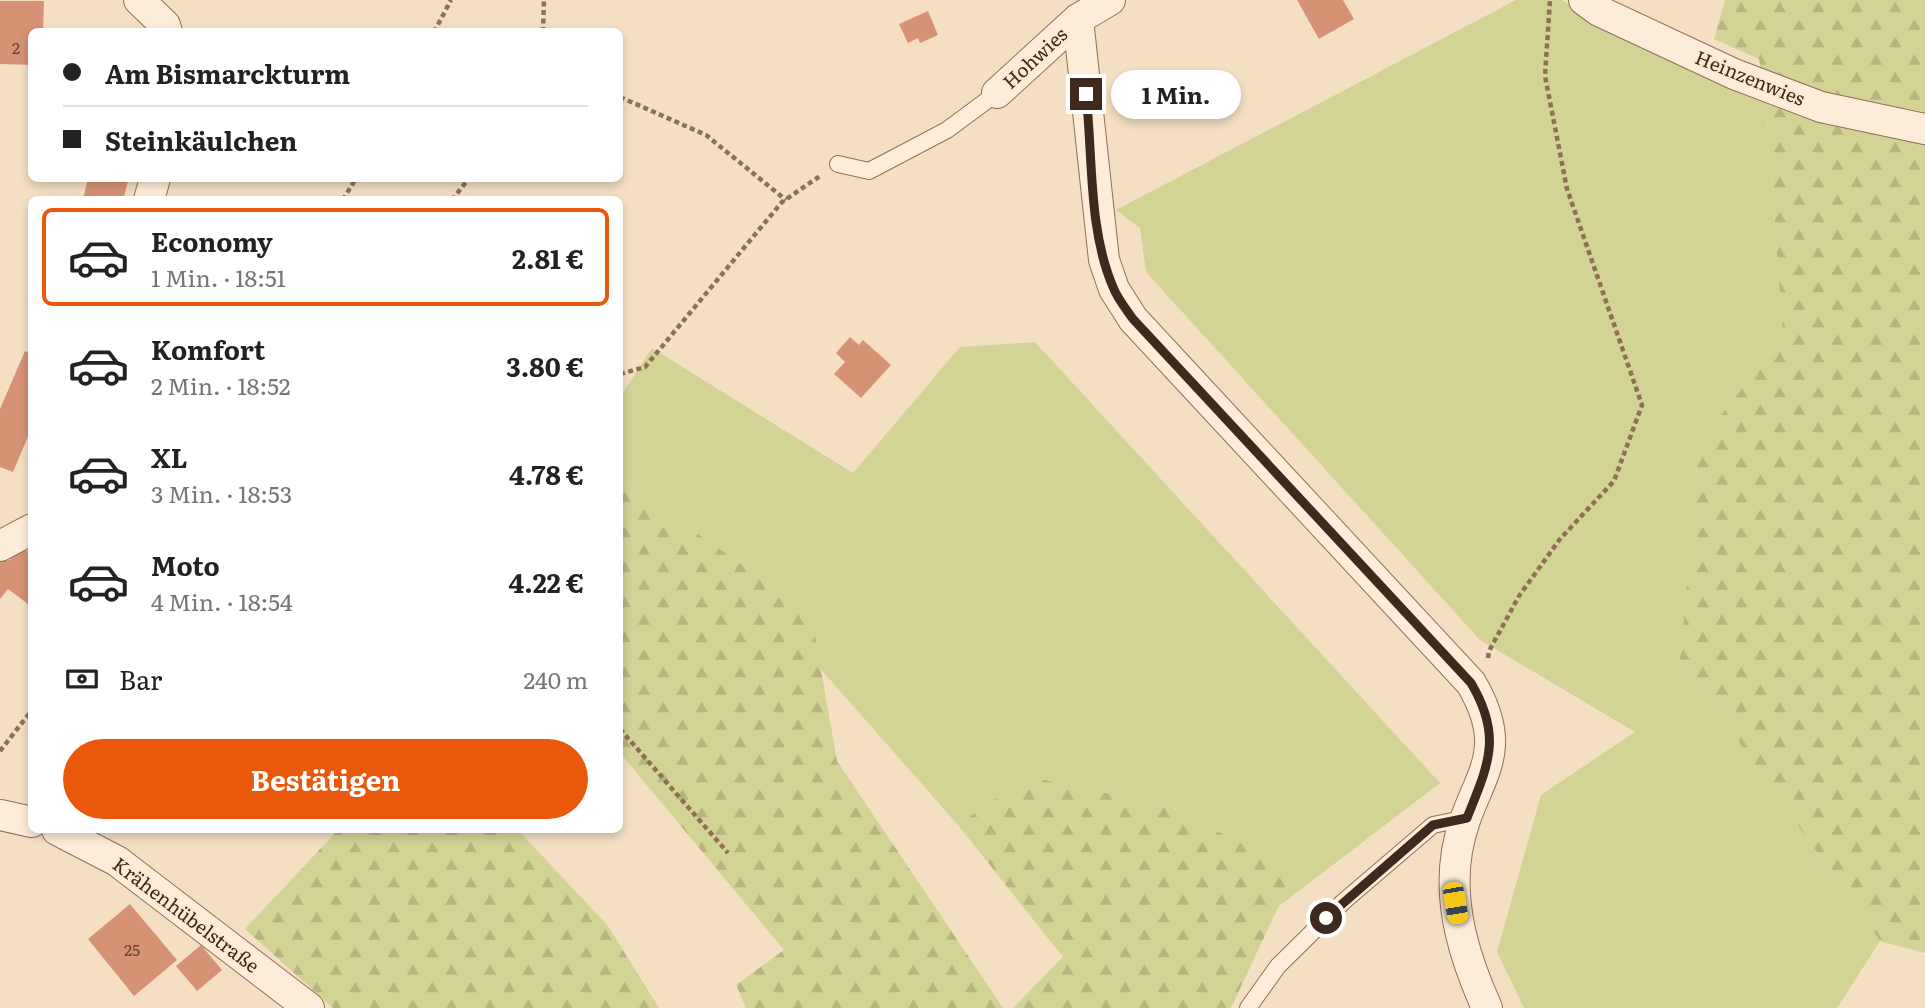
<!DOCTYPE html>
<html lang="de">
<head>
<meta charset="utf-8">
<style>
  :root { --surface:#fff; --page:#f6f6f6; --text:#222; --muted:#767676; --line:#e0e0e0; --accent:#ea580c }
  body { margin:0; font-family:Literata,serif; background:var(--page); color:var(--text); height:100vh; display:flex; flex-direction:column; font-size:26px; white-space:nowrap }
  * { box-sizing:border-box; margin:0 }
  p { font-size:23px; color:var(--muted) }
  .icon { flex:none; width:38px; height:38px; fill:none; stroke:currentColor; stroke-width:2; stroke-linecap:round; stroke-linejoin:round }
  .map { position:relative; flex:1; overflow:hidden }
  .sheet { position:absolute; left:28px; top:196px; width:595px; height:637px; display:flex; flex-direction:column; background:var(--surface); border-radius:10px; box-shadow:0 4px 10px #0003 }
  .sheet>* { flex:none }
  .guide { position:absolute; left:28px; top:28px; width:595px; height:154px; border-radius:10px; box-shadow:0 4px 10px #0003; display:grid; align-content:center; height:154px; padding:0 35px; background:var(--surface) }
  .end { position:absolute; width:32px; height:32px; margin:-16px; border:9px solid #3f291d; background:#fff; box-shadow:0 0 0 4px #fff }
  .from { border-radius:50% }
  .bubble { position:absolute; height:49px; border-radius:24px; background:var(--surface); box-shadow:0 4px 10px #0003; font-size:23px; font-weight:700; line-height:49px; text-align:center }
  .car { position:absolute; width:21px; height:42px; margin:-21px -10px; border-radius:9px; box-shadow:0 0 5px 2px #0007; background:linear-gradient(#f5c518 24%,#345 0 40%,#f5c518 0 76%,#345 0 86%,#f5c518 0) }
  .guide b { display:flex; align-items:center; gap:24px; height:66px; font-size:26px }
  .guide b+b { border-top:2px solid var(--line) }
  .guide i { width:18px; height:18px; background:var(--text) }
  ul { padding:12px 0 0; list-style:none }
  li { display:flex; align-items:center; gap:21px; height:98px; margin:0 14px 10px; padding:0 21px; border:4px solid transparent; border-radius:10px }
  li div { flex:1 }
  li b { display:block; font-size:26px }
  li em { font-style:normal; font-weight:700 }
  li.active { border-color:var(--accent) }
  li>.icon { width:63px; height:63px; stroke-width:1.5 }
  .pay { display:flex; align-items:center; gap:18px; height:77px; padding:0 35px; font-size:26px }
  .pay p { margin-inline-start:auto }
  .primary-button { display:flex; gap:14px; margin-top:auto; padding:14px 35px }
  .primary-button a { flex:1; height:80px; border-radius:42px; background:var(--accent); color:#fff; font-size:28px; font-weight:700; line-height:80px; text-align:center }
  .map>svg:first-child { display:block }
  .grass { fill:#d3d395 }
  .forest { fill:url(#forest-firs) }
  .building { fill:#d69274 }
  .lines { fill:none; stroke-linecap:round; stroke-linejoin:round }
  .service-casing { stroke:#916f57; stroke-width:18 }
  .minor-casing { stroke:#916f57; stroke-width:32 }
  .path { stroke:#916f57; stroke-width:4.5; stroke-dasharray:5 3.5; stroke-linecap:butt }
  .service { stroke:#fdedd8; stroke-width:16 }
  .minor { stroke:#fdedd8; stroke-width:30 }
  .route { stroke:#3f291d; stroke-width:9 }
  .labels { text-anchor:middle; stroke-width:5; stroke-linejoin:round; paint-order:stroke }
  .number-label { font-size:16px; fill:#654333 }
  .street-label { font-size:19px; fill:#3f291d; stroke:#faead4 }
</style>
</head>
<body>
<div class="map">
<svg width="1925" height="1008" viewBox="0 0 1925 1008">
  <defs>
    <pattern id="forest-firs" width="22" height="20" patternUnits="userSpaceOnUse" patternTransform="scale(1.75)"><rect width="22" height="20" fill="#d3d395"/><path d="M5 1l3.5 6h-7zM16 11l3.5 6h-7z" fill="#b6b580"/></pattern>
  </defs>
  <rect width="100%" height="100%" fill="#f4dfc3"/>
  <path class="grass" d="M1516,0h46l25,17 179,86 17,234 -83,104 -20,218 200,282 -43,67h-313l-27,-56 44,-157 94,-63 -155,-92 -334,-368 -6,-44 -24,-18z
    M1035,342l405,441 -161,123 16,-35 -124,-64 -144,-31 -69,49 -140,-159 -7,-53 -191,-134v-82l32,-49 201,125 107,-126z"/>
  <path class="forest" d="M1725,0h200v953l-45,-12 -200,-282 20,-218 83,-104 -17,-234 -7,-44 -45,-20z
    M620,479l191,134 26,148 166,247h-257l-10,-23 48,-35 -164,-197z
    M1027,776l144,31 124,64 -64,137h-218l50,-51 -105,-132z
    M338,830h180l90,96 51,82h-326l-88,-79z"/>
  <path class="building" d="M1297,0h46l11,19 -35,20z
    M0,1h44l-1,31h-11v33l-32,-1z
    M928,11l10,24 -18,8 -2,-5 -10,5 -9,-19z
    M88,178h41l-6,22h-40z
    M850,337l9,8 4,-5 28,25 -30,33 -27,-24 11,-12 -9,-9z
    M25,351l7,3v73l-19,45 -13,-5v-58z
    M21,546l11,9v52l-24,-18 -8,10v-37l10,-2z
    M130,904l47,56 -43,36 -46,-57z
    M201,945l21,25 -25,21 -21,-25z"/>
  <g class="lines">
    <g class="service-casing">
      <path id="service" d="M838,164l31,7 78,-41 50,-37
        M1248,1008l30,-42 65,-64 90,-77 34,-7"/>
    </g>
    <g class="minor-casing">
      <path id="minor" d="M139,0l26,25 2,7
        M1584,0l15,11 135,63 87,33 104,22
        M1078,19l26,241 10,29 19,30 338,364c45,76 -2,97 -14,168 -9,55 8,108 30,157
        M997,93l81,-74 32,-19
        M149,200l6,-22
        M0,546l32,-17
        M0,815l32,7
        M57,830l60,31 192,147"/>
    </g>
    <path class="path" d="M434,32l17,-32
      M543,32l1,-32
      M620,97l86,38 80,65
      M343,200l13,-22
      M452,200l17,-22
      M620,374l25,-7 137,-165 38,-26
      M1488,658l1,-7 30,-55 41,-57 54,-58 28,-76 -75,-216 -22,-113 5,-76
      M620,729l108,124
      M0,751l32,-41"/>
    <use href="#service" class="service"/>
    <use href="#minor" class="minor"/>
  </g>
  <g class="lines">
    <path class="route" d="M1086,94c7,62 2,135 27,193 4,11 13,22 20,32l338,364c32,54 17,82 -4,135l-34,7 -107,93"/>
  </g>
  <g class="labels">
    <g class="number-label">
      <text x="16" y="54">2</text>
      <text x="132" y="956">25</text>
    </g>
    <g class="street-label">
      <text transform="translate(1035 58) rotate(-43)" y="7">Hohwies</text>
      <text transform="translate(1750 78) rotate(22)" y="7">Heinzenwies</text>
      <text transform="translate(186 915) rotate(37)" y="7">Krähenhübelstraße</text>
    </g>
  </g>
</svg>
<i class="end from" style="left:1326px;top:918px"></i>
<i class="end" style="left:1086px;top:94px"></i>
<div class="bubble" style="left:1111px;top:70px;width:130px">1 Min.</div>
<i class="car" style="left:1455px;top:903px;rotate:170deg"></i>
<div class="guide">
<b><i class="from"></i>Am Bismarckturm</b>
<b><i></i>Steinkäulchen</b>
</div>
<section class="sheet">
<ul>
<li class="active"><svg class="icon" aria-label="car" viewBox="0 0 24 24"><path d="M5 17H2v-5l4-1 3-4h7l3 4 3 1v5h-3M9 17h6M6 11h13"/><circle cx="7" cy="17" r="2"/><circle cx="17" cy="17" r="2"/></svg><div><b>Economy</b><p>1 Min. · 18:51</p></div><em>2.81 €</em></li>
<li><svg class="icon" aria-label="car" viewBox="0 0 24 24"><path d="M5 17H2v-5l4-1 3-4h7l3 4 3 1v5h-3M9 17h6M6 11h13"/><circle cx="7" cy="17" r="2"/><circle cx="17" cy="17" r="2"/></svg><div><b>Komfort</b><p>2 Min. · 18:52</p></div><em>3.80 €</em></li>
<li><svg class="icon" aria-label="car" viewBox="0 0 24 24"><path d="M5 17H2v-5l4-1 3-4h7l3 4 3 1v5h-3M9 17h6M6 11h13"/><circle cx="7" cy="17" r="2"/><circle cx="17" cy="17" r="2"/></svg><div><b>XL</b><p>3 Min. · 18:53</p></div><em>4.78 €</em></li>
<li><svg class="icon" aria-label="car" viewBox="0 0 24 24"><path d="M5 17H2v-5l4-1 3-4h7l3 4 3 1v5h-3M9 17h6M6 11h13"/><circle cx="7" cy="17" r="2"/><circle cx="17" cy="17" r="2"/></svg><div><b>Moto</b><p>4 Min. · 18:54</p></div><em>4.22 €</em></li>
</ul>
<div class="pay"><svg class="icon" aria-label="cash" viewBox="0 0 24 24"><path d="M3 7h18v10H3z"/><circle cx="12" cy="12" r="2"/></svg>Bar<p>240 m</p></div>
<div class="primary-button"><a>Bestätigen</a></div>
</section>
</div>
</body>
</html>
